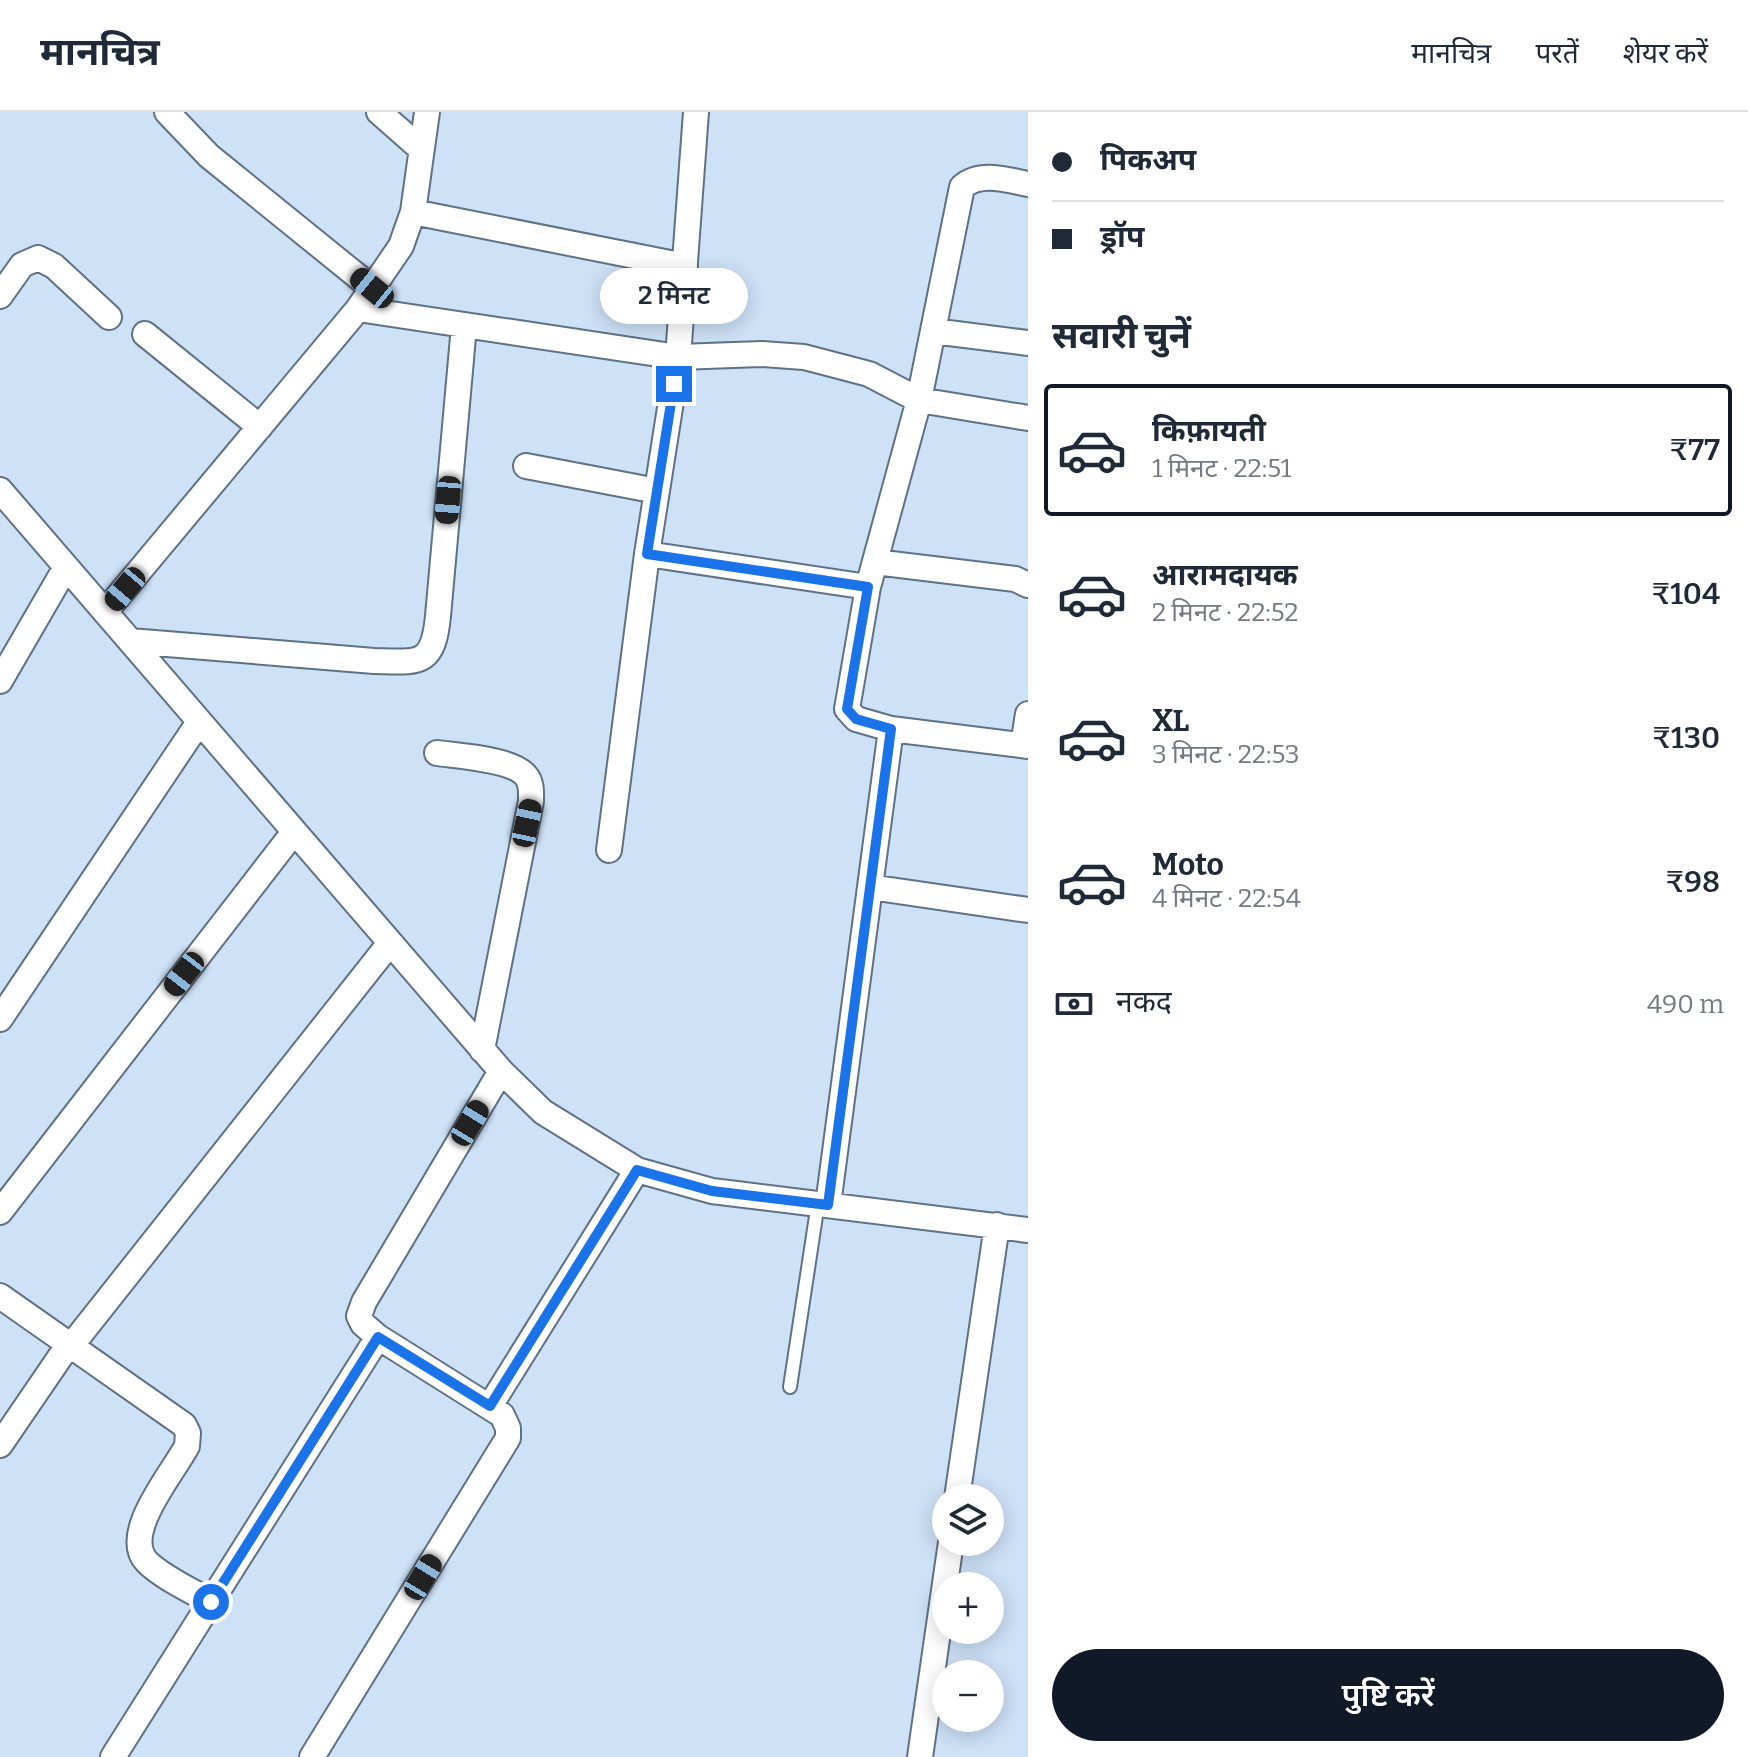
<!DOCTYPE html>
<html lang="hi">
<head>
<meta charset="utf-8">
<style>
  :root { --surface:#fff; --page:#f2f2f3; --text:#1f2937; --muted:#747a83; --line:#e0e1e3; --accent:#111827 }
  body { margin:0; font-family:Bitter,"Noto Sans Devanagari",serif; background:var(--page); color:var(--text); height:100vh; display:flex; flex-direction:column; font-size:30px; white-space:nowrap }
  * { box-sizing:border-box; margin:0 }
  p { font-size:26px; color:var(--muted) }
  .icon { flex:none; width:44px; height:44px; fill:none; stroke:currentColor; stroke-width:2; stroke-linecap:round; stroke-linejoin:round }
  .map { position:relative; flex:1; overflow:hidden }
  .panel { display:flex; flex-direction:column; background:var(--surface); width:720px }
  .panel>* { flex:none }
  .hud { display:grid; align-content:center; height:176px; padding:0 24px; background:var(--surface) }
  .fabs { position:absolute; left:932px; top:1372px; display:grid; gap:16px }
  .fabs a { display:grid; place-items:center; width:72px; height:72px; border-radius:50%; background:var(--surface); box-shadow:0 4px 20px #0003; font-size:40px }
  .end { position:absolute; width:36px; height:36px; margin:-18px; border:10px solid #1a73e8; background:#fff; box-shadow:0 0 0 4px #fff }
  .from { border-radius:50% }
  .bubble { position:absolute; height:56px; border-radius:28px; background:var(--surface); box-shadow:0 4px 20px #0003; font-size:26px; font-weight:600; line-height:56px; text-align:center }
  .car { position:absolute; width:24px; height:48px; margin:-24px -12px; border-radius:10px; box-shadow:0 0 6px 2px #0007; background:linear-gradient(#222 24%,#8ab4d8 0 40%,#222 0 76%,#8ab4d8 0 86%,#222 0) }
  .hud b { display:flex; align-items:center; gap:28px; height:76px; font-size:30px }
  .hud b+b { border-top:2px solid var(--line) }
  .hud i { width:20px; height:20px; background:var(--text) }
  ul { padding:0; list-style:none }
  li { display:flex; align-items:center; gap:24px; height:132px; margin:0 16px 12px; padding:0 8px; border:4px solid transparent; border-radius:8px }
  li div { flex:1 }
  li b { display:block; font-size:30px }
  li em { font-style:normal; font-weight:600 }
  li.on { border-color:var(--accent) }
  li>.icon { width:72px; height:72px; stroke-width:1.5 }
  h2 { padding:0 24px; font-size:36px; line-height:96px }
  .pay { display:flex; align-items:center; gap:20px; height:88px; padding:0 24px; font-size:30px }
  .pay p { margin-inline-start:auto }
  .primary-button { display:flex; gap:16px; margin-top:auto; padding:16px 24px }
  .primary-button a { flex:1; height:92px; border-radius:48px; background:var(--accent); color:#fff; font-size:32px; font-weight:600; line-height:92px; text-align:center }
  header { display:flex; align-items:center; gap:48px; box-sizing:border-box; height:112px; padding:0 40px; background:var(--surface); border-bottom:2px solid var(--line) }
  header strong { font-size:38px }
  nav { display:flex; gap:44px; margin-inline-start:auto; font-size:28px }
  main { display:flex; flex:1; min-height:0 }
  .map>svg:first-child { display:block }
  .lines { fill:none; stroke-linecap:round; stroke-linejoin:round }
  .service-casing { stroke:#5f7184; stroke-width:16 }
  .minor-casing { stroke:#5f7184; stroke-width:28 }
  .service { stroke:#fff; stroke-width:12 }
  .minor { stroke:#fff; stroke-width:24 }
  .route { stroke:#1a73e8; stroke-width:10 }
</style>
</head>
<body>
<header>
<strong>मानचित्र</strong>
<nav><a>मानचित्र</a><a>परतें</a><a>शेयर करें</a></nav>
</header>
<main>
<div class="map">
<svg width="1028" height="1645" viewBox="0 0 1028 1645">
  <rect width="100%" height="100%" fill="#cde1f7"/>
  <g class="lines">
    <g class="service-casing">
      <path id="service" d="M790,1275l28,-184"/>
    </g>
    <g class="minor-casing">
      <path id="minor" d="M167,0l42,44 163,132
        M379,0l42,37
        M413,100l272,54
        M0,184l22,-31 16,-7 16,8 55,51
        M358,197l320,48 84,-3 42,3 65,17 50,26 109,18
        M933,219l95,12
        M145,222l115,93
        M526,354l131,25
        M0,378l501,581
        M647,442l221,33 -21,122 9,10 35,10
        M875,450l140,17 13,6
        M868,475l51,-187 43,-213c18,-16 45,-7 66,-3
        M105,500l253,-303 43,-63 12,-34 14,-100
        M130,529l244,20c45,1 59,6 64,-45l26,-290
        M0,569l66,-114
        M1023,633l5,-31
        M1028,634l-137,-17 -21,158 158,23
        M437,641c22,3 76,6 89,23 6,7 5,17 5,25l-49,249
        M609,738l38,-296 31,-197 18,-245
        M0,907l199,-297
        M828,1093l42,-318
        M0,1100l294,-380
        M0,1184l184,129 4,8 -1,13c-14,27 -67,88 -40,116 15,15 45,29 64,40
        M490,1294l147,-236
        M0,1333l69,-101 2,2 319,-403
        M957,1386l40,-273
        M113,1645l265,-420
        M312,1645l196,-319v-10l-6,-13 -124,-78 -15,-13 -4,-8 5,-14 137,-231 42,41 94,58 75,21 316,39
        M920,1645l31,-215"/>
    </g>
    <use href="#service" class="service"/>
    <use href="#minor" class="minor"/>
  </g>
  <g class="lines">
    <path class="route" d="M211,1490l167,-265 112,69 147,-236 75,21 116,14 63,-476 -35,-10 -9,-10 21,-122 -221,-33 27,-170"/>
  </g>
</svg>
<div class="fabs">
<a><svg class="icon" aria-label="layers" viewBox="0 0 24 24"><path d="M12 4l9 5-9 5-9-5zM3 14l9 5 9-5"/></svg></a>
<a>+</a>
<a>−</a>
</div>
<i class="end from" style="left:211px;top:1490px"></i>
<i class="end" style="left:674px;top:272px"></i>
<div class="bubble" style="left:600px;top:156px;width:148px">2 मिनट</div>
<i class="car" style="left:372px;top:176px;rotate:309deg"></i>
<i class="car" style="left:448px;top:388px;rotate:185deg"></i>
<i class="car" style="left:125px;top:477px;rotate:220deg"></i>
<i class="car" style="left:527px;top:711px;rotate:12deg"></i>
<i class="car" style="left:184px;top:862px;rotate:218deg"></i>
<i class="car" style="left:470px;top:1011px;rotate:31deg"></i>
<i class="car" style="left:423px;top:1465px;rotate:31deg"></i>
</div>
<section class="panel">
<div class="hud">
<b><i class="from"></i>पिकअप</b>
<b><i></i>ड्रॉप</b>
</div>
<h2>सवारी चुनें</h2>
<ul>
<li class="on"><svg class="icon" aria-label="car" viewBox="0 0 24 24"><path d="M5 17H2v-5l4-1 3-4h7l3 4 3 1v5h-3M9 17h6M6 11h13"/><circle cx="7" cy="17" r="2"/><circle cx="17" cy="17" r="2"/></svg><div><b>किफ़ायती</b><p>1 मिनट · 22:51</p></div><em>₹77</em></li>
<li><svg class="icon" aria-label="car" viewBox="0 0 24 24"><path d="M5 17H2v-5l4-1 3-4h7l3 4 3 1v5h-3M9 17h6M6 11h13"/><circle cx="7" cy="17" r="2"/><circle cx="17" cy="17" r="2"/></svg><div><b>आरामदायक</b><p>2 मिनट · 22:52</p></div><em>₹104</em></li>
<li><svg class="icon" aria-label="car" viewBox="0 0 24 24"><path d="M5 17H2v-5l4-1 3-4h7l3 4 3 1v5h-3M9 17h6M6 11h13"/><circle cx="7" cy="17" r="2"/><circle cx="17" cy="17" r="2"/></svg><div><b>XL</b><p>3 मिनट · 22:53</p></div><em>₹130</em></li>
<li><svg class="icon" aria-label="car" viewBox="0 0 24 24"><path d="M5 17H2v-5l4-1 3-4h7l3 4 3 1v5h-3M9 17h6M6 11h13"/><circle cx="7" cy="17" r="2"/><circle cx="17" cy="17" r="2"/></svg><div><b>Moto</b><p>4 मिनट · 22:54</p></div><em>₹98</em></li>
</ul>
<div class="pay"><svg class="icon" aria-label="cash" viewBox="0 0 24 24"><path d="M3 7h18v10H3z"/><circle cx="12" cy="12" r="2"/></svg>नकद<p>490 m</p></div>
<div class="primary-button"><a>पुष्टि करें</a></div>
</section>
</main>
</body>
</html>
